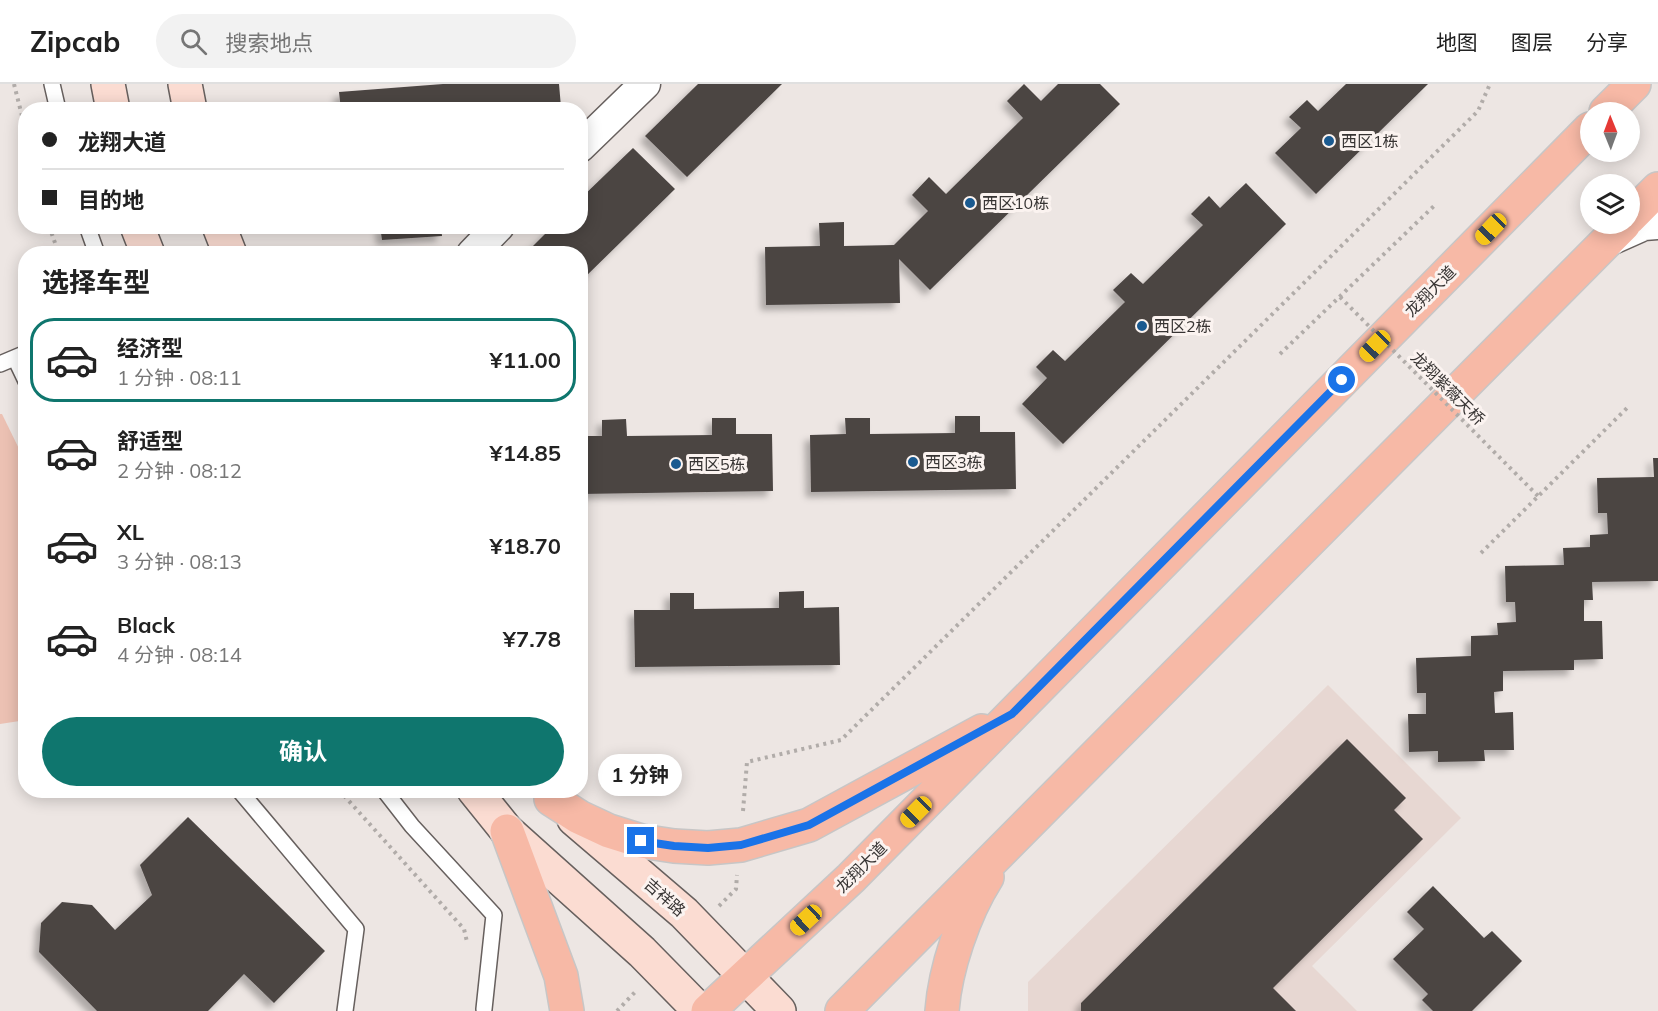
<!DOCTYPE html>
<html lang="zh">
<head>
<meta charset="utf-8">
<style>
  :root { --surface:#fff; --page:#f2f2f2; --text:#222; --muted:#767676; --line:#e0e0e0; --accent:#0f766e }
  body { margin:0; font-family:Mulish,"Noto Sans SC",sans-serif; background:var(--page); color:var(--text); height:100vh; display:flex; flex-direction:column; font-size:22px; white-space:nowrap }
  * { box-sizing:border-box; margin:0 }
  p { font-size:20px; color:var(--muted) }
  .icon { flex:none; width:33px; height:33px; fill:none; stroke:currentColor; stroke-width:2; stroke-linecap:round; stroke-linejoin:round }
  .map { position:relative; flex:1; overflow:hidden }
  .details { position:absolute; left:18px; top:162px; width:570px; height:552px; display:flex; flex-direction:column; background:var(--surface); border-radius:24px; box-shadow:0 3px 15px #0003 }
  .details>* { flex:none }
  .guide { position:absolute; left:18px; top:18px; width:570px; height:132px; border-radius:24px; box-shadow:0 3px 15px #0003; display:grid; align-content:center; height:132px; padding:0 24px; background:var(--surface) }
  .needle { width:39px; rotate:359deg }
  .buttons { position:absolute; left:1580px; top:18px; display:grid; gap:12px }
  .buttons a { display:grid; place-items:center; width:60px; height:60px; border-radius:50%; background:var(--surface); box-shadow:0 3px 15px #0003; font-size:30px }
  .end { position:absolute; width:27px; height:27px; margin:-14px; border:8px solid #1a73e8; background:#fff; box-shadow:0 0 0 3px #fff }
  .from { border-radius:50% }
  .bubble { position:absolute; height:42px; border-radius:21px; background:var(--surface); box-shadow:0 3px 15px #0003; font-size:20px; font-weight:700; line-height:42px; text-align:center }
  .car { position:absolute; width:18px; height:36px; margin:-18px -9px; border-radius:8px; box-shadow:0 0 4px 2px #0007; background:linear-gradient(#f5c518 24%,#345 0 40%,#f5c518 0 76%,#345 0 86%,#f5c518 0) }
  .guide b { display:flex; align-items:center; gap:21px; height:57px; font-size:22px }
  .guide b+b { border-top:2px solid var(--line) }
  .guide i { width:15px; height:15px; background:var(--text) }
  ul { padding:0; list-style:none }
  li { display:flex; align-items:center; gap:18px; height:84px; margin:0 12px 9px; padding:0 12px; border:3px solid transparent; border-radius:24px }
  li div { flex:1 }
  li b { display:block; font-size:22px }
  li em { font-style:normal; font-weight:700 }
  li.active { border-color:var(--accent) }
  li>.icon { width:54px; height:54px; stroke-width:1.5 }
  h2 { padding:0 24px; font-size:27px; line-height:72px }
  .button { display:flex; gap:12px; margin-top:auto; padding:12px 24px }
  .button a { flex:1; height:69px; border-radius:36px; background:var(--accent); color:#fff; font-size:24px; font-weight:700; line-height:69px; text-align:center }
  header { display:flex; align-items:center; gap:36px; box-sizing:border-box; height:84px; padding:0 30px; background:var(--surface); border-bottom:2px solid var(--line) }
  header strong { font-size:28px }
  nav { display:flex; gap:33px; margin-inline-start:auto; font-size:21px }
  .search { width:420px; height:54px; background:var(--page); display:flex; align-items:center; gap:15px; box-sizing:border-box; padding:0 21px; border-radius:33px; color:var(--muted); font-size:22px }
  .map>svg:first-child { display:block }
  .built { fill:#e7d7d2 }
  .green { fill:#ecc1b3 }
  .building { fill:#4b4543; filter:url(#shadow) }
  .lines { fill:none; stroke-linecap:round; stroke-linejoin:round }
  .service-casing { stroke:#67605e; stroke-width:18 }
  .minor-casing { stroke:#67605e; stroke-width:33 }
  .secondary-casing { stroke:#67605e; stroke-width:36 }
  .primary-casing { stroke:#c7c6c6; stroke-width:36 }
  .path { stroke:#b1aca9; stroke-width:4; stroke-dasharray:3 4.5; stroke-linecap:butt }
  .service { stroke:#fff; stroke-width:15 }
  .minor { stroke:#fff; stroke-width:30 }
  .secondary { stroke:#fbdcd2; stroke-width:33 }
  .primary { stroke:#f7b9a6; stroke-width:33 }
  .path-bridge { stroke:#b1aca9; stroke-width:4; stroke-dasharray:3 4.5; stroke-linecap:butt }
  .route { stroke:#1a73e8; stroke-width:8 }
  .poi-dot { fill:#1a5a90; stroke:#fbf3f0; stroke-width:2 }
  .labels { text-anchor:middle; stroke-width:6; stroke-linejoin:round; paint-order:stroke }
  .poi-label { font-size:16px; fill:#373433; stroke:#fbf3f0; text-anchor:start }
  .street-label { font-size:16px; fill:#373433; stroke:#fbf3f0 }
</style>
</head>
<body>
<header>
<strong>Zipcab</strong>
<div class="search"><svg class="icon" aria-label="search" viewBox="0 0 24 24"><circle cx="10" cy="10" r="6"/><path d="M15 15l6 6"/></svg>搜索地点</div>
<nav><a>地图</a><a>图层</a><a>分享</a></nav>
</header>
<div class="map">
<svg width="1658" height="927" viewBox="0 0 1658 927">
  <defs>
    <filter id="shadow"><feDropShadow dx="-5.5" dy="5.5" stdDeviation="3" flood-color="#0004"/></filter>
  </defs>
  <rect width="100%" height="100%" fill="#ede6e3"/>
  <path class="built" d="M1328,601l133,133 -149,148 45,45h-329v-29z"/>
  <path class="green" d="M0,330h2l23,47 1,259 -26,4z"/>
  <path class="building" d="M443,0h116l2,23 -30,3h-190l-2,-18z
    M698,0h84l-95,93 -42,-41z
    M1024,0l17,17 17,-17h42l20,20 -190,186 -31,-31 1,44 -134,2 -1,-58 55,-1 -1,-23 25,-1v24l50,-1 34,-34 -16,-16 17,-18 17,17 77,-76 -16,-17z
    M1346,0h82l-112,110 -41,-41 26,-25 -12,-11 18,-17 11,11z
    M633,64l42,41 -95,93v-28h-55l28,-28h27v-27z
    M1246,99l40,41 -223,220 -41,-40 25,-26 -11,-11 17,-17 12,11 60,-59 -12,-12 18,-17 12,11 60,-59 -12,-11 18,-18 11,12z
    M380,142h61l1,10 -60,4z
    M955,332h25v16h35l1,57 -205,3 -1,-57 36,-1 -1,-16h25v16l85,-1z
    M712,334h24v16h36l1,57 -193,3v-58h22v-16l24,-1 1,17 85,-1z
    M1653,374h5v123l-66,1 1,18h-9v21h18l1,38 -29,1v10l-71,1v20l-9,1 1,21 18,-1 1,38h-30l1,11 -47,1v-11l-29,1 -1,-38h18v-21h-9l-1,-35 55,-2v-20l27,-1 -1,-12 19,-1 -1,-20h-9l-1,-36 59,-1 -1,-17 27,-1v-12l18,-1 -1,-21h-9l-1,-35 57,-1z
    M804,507v17l35,-1 1,58 -205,2 -1,-57h36v-17h24v16l85,-1v-16z
    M1347,655l59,59 -12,12 29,29 -150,149 23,23h-215v-8z
    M188,733l137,134 -51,52 -30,-29 -36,37h-111l-58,-59 2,-29 21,-21 30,3 23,25 37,-35 -12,-30z
    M1433,802l51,52 8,-7 30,30 -50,50h-39l-11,-11 6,-6 -35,-35 31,-30 -17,-17z"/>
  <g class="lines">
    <g class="service-casing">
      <path id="service" d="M52,0l6,26
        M87,142l10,28
        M15,274l11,23
        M0,280l26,-11
        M239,706l117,139 -11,82
        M384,706l28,36 82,89 -10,94"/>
    </g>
    <g class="minor-casing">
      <path id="minor" d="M580,63l65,-63
        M1608,157l36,-16 14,-1
        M472,170l27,-28"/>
    </g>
    <g class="secondary-casing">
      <path id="secondary" d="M108,0l5,26
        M185,0l5,26
        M137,142l11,28
        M219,142l11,28
        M474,706l33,41 135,121 58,59
        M574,735l110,94 95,98"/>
    </g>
    <g class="primary-casing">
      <path id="primary" d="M1606,28l28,-28
        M1629,134l29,-29
        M551,715l28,18 30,14 32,10 33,5 34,2 33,-3 68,-20 173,-94
        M507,747l54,145 6,35
        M708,927l143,-133 739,-749
        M842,927l782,-787
        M942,927c3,-42 22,-98 45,-134"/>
    </g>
    <path class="path" d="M14,0l12,48
      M49,142l10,28
      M1280,270l155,-149
      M1481,469l146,-145
      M339,706l125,139 3,13
      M743,727l4,-49 94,-22 637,-629 12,-27
      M719,822l17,-17 1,-14
      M617,927l19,-20"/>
    <use href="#service" class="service"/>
    <use href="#minor" class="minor"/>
    <use href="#secondary" class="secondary"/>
    <use href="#primary" class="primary"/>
    <path class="path-bridge" d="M1340,213l198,199"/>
  </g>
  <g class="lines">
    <path class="route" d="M641,757l33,5 34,2 33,-3 68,-20 203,-111 330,-334"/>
  </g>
  <g class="poi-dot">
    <circle cx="1329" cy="57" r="6"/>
    <circle cx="970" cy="119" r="6"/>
    <circle cx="1142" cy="242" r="6"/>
    <circle cx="913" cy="378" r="6"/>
    <circle cx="676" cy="380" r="6"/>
  </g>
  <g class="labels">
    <g class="poi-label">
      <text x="1341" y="63">西区1栋</text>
      <text x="982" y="125">西区10栋</text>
      <text x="1154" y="248">西区2栋</text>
      <text x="925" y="384">西区3栋</text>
      <text x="688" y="386">西区5栋</text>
    </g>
    <g class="street-label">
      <text transform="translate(1430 207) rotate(-45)" y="6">龙翔大道</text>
      <text transform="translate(1448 304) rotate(45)" y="6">龙翔紫薇天桥</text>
      <text transform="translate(861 783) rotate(-45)" y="6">龙翔大道</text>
      <text transform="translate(665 813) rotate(41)" y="6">吉祥路</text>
    </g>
  </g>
</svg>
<div class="buttons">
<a><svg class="needle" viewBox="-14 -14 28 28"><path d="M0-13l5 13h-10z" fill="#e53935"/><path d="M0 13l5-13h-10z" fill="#767676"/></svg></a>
<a><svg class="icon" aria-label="layers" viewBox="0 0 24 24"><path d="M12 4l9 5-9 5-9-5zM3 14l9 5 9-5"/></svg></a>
</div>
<i class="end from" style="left:1342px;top:296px"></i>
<i class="end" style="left:641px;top:757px"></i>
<div class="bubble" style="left:598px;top:670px;width:84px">1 分钟</div>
<i class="car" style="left:1491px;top:145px;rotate:224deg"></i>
<i class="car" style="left:1375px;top:262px;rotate:224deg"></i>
<i class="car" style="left:916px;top:728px;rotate:225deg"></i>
<i class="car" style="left:806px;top:836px;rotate:227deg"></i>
<div class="guide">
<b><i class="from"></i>龙翔大道</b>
<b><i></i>目的地</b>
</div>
<section class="details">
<h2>选择车型</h2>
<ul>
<li class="active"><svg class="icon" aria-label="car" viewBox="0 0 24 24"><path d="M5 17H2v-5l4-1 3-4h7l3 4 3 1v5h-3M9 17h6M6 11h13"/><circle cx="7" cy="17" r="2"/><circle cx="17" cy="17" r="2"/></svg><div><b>经济型</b><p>1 分钟 · 08:11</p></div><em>¥11.00</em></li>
<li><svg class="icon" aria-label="car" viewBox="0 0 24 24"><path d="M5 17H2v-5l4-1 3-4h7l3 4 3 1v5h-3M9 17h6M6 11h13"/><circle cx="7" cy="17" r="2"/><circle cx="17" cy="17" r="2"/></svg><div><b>舒适型</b><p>2 分钟 · 08:12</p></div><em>¥14.85</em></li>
<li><svg class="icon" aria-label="car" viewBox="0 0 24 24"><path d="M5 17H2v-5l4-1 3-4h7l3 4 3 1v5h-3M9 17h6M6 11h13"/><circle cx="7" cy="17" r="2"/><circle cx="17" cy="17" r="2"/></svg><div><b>XL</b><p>3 分钟 · 08:13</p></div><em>¥18.70</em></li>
<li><svg class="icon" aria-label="car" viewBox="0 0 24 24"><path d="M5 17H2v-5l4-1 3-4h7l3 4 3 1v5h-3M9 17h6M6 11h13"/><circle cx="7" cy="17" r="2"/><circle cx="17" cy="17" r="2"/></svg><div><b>Black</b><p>4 分钟 · 08:14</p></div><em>¥7.78</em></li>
</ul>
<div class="button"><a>确认</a></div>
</section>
</div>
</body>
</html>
